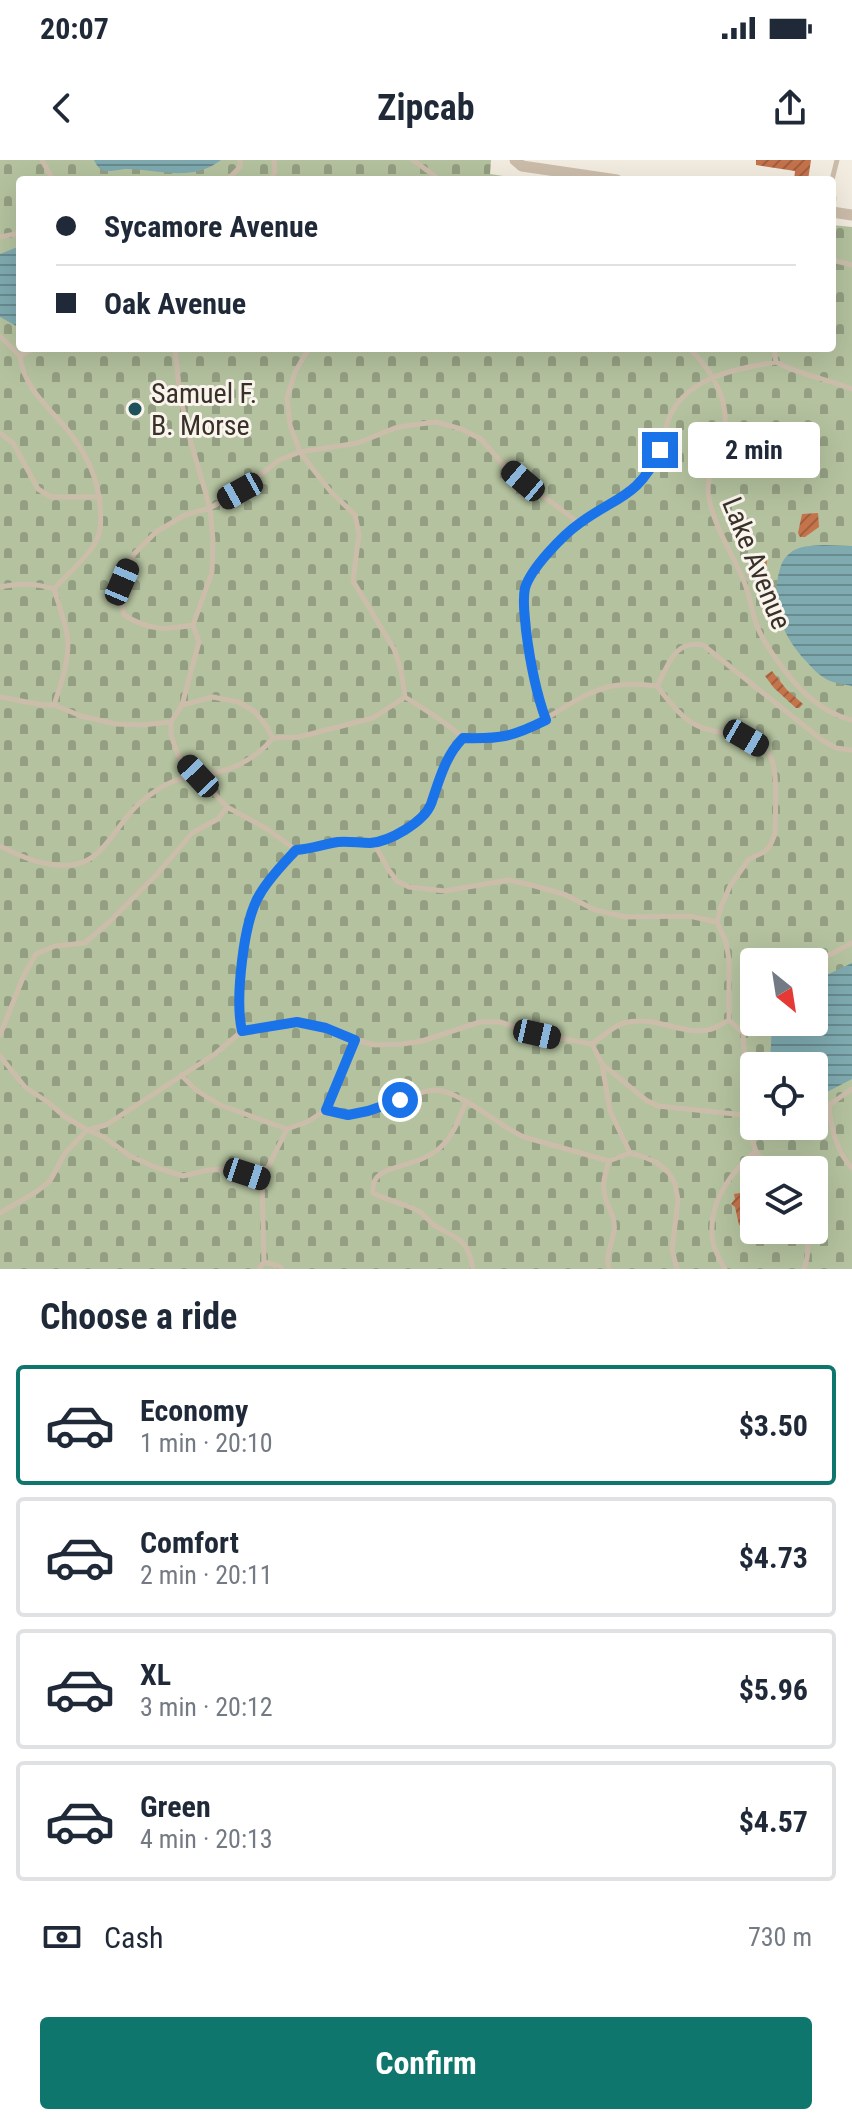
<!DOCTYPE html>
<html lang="en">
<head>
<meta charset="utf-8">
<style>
  :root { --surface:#fff; --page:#f2f2f3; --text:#1f2937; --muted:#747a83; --line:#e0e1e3; --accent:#0f766e }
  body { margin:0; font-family:"Roboto Condensed",sans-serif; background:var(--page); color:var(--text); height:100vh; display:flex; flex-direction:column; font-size:30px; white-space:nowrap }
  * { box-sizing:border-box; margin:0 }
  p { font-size:26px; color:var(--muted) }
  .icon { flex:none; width:44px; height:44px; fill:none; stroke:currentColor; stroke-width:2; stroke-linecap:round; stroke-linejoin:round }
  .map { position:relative; height:1109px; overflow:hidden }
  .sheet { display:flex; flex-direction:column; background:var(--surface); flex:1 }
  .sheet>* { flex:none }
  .banner { position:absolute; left:16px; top:16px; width:820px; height:176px; border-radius:8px; box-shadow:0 8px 32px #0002; display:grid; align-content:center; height:176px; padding:0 40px; background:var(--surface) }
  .needle { width:52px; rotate:150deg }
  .buttons { position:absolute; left:740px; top:788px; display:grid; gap:16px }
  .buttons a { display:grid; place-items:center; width:88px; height:88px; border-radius:8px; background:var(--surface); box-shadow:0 8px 32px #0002; font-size:40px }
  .end { position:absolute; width:36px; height:36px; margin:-18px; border:10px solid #1a73e8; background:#fff; box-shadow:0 0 0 4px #fff }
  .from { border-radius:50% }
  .bubble { position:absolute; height:56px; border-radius:8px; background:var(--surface); box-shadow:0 8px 32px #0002; font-size:26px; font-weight:700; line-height:56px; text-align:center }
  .car { position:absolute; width:24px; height:48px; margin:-24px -12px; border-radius:10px; box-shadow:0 0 6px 2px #0007; background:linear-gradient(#222 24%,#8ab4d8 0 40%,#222 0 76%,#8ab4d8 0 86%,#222 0) }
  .banner b { display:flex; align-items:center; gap:28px; height:76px; font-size:30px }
  .banner b+b { border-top:2px solid var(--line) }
  .banner i { width:20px; height:20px; background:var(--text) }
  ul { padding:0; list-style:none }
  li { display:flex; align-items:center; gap:24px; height:120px; margin:0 16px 12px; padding:0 24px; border:4px solid var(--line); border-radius:8px }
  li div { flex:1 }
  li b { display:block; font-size:30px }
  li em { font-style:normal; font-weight:700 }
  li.on { border-color:var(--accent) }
  li>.icon { width:72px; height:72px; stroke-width:1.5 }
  h2 { padding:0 40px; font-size:36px; line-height:96px }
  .pay { display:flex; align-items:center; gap:20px; height:88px; padding:0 40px; font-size:30px }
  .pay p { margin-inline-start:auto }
  .primary-button { display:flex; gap:16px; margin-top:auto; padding:16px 40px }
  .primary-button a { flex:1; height:92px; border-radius:8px; background:var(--accent); color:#fff; font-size:32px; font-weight:700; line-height:92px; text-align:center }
  .status { display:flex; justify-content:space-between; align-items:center; height:56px; padding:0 40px; background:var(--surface); direction:ltr }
  .status svg { height:22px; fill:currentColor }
  header { display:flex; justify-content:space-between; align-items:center; height:104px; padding:0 40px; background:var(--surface); font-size:36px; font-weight:700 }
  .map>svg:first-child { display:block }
  .cemetery { fill:url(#cemetery-stones); fill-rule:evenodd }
  .water { fill:url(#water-rules) }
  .building { fill:url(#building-hatch) }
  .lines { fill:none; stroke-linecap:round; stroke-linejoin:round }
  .lane { stroke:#ccbdab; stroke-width:5 }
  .street { stroke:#ccbdab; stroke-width:11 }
  .route { stroke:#1a73e8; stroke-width:10 }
  .poi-dot { fill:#1f525b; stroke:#faf5ec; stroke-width:3 }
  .labels { text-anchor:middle; stroke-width:6; stroke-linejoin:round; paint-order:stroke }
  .poi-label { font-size:28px; fill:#39302a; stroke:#faf5ec; text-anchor:start }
  .street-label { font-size:28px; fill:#39302a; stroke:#faf5ec }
</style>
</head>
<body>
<div class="status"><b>20:07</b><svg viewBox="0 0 49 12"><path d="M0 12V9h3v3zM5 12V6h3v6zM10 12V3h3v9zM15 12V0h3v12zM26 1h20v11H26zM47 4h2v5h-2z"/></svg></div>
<header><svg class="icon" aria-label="back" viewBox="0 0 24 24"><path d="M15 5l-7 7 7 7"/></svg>Zipcab<svg class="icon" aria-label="share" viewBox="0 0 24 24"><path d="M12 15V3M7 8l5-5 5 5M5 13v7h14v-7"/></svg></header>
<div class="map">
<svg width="852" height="1109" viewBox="0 0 852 1109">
  <defs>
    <pattern id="cemetery-stones" width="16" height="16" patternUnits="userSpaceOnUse" patternTransform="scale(2)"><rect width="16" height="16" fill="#b4c29f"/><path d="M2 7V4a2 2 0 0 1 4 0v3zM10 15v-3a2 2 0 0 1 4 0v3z" fill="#939e82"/></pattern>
    <pattern id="water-rules" width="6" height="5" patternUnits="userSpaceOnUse" patternTransform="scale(2)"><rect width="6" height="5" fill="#7eaab0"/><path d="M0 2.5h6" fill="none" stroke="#688b8f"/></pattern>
    <pattern id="building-hatch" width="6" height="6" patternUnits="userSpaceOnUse" patternTransform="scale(2)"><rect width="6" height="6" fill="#c5734b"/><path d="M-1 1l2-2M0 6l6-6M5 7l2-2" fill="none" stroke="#a15f3f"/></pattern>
  </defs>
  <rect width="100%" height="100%" fill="#f3ece0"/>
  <path class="cemetery" d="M0,0h491l-1,14 39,6h-509v168h812v-123l20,2v1042h-852zM754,802h60v60h-60zM754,906h60v60h-60zM754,1010h60v60h-60z"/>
  <path class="water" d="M94,0h127c-29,22 -60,10 -94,9 -7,0 -19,4 -25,1 -4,-2 -6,-6 -8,-10z
    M20,86v82l-20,-11v-63z
    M824,385l28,1v140c-10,-2 -21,-3 -29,-9 -7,-4 -12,-11 -18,-17 -20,-22 -32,-48 -28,-78 2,-10 4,-22 12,-28 9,-9 23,-8 35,-9z
    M852,803v116l-29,15 -9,1v-29h-44l2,-44h42v-41z"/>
  <path class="building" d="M756,0h55l-3,20h-14l1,-9 -39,-6z
    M818,353l1,14 -14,10h-5l-2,-4 4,-19z
    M753,393l14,6 -1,18h-18l2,-18z
    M772,511l15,19 16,14 -4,4h-3l-22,-20 -9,-12z
    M751,1031l1,6h2v24l-15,4 -4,-18 -4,-3 4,-5 -1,-5z"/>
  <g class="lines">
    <path class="lane" d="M42,0l11,20
      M413,0l27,20
      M227,20l13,-13v-7
      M271,20l4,-9 -1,-11
      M832,20l5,-20
      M832,30l2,8 -2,12
      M0,77l20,-4
      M832,100l20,5
      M0,176l20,20
      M175,188l5,48 10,43 20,69 3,32 -1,32 -19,53c-29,5 -43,6 -69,-10l-4,-18 2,-15 12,-28 22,-22 29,-17 25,-7 30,-17 39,-31 21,-8 58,-9 37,-15 17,-3 24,-3 25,7 20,10 25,29 73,55
      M309,188l-14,24 -8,26 3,27 10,27 12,16 19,24 24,23 4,19 -6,47 41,68 7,21 4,27c14,9 28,17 41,27 7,4 13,12 20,14 60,11 92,-38 142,-51 16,-4 33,-3 49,-1 11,14 23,31 39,39 24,13 64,5 76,35 6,17 3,55 3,74l-5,12 -6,6 -15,7 -19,27 -9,21 -4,15 9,20 3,18v60l14,13 6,98 7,20 12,19
      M689,188c27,26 45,61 32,98 -6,18 -16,33 -12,52 5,28 22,53 33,79 7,14 9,31 14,46 7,22 40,65 58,78 11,9 25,16 38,19
      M774,188l2,14c24,13 51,17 76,27
      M20,196c3,30 27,50 46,72 19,23 32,48 34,78 1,13 2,25 -5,37 -7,14 -30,33 -41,46
      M20,196l14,-8
      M0,273l13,10 25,46 13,8h49
      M0,427c20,-4 35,-4 54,2 4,14 10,29 13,45 4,22 -6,50 -13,71
      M657,526c12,-22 17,-46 46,-41l119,95 14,8 16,2
      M0,537l43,8h11l27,11 35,8 26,1 29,-3 11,-17 31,-8 25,5 16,9 11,13 8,14
      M182,545l17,-63 -6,-17
      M546,560c-11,-29 -16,-57 -19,-89 -1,-9 -4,-20 -4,-30 1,-9 4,-20 9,-29 9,-15 32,-36 46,-48 20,-17 47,-24 65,-44 14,-16 18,-36 24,-56 14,-46 68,-55 109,-62
      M171,562v13l7,20 49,52
      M374,683l14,26 9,12 12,6 36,4 63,-11 27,6 31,9 29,15 31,7 63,-1 28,6
      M0,686c23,12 49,23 77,18 28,-5 43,-46 65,-63 8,-7 22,-16 32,-20 15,-6 32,-6 48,-10 19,-5 39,-18 51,-33l26,-1 74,-19 32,-21
      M814,803l38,-20
      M242,871c-7,-31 2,-110 18,-137 9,-16 23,-30 36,-44
      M743,873l11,-25
      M0,875l24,-60 12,-21 19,-8 30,-3 23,-20 50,-50 34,-40 26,-14 9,-12 40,22 29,21c15,-1 28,-6 42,-8 11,-1 21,1 32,0 19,-1 54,-19 60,-38 9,-23 15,-48 33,-66
      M592,884c10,-7 21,-18 32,-21 29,-9 59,14 88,6 5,-2 11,-6 17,-9
      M0,896l25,31 24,16 15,13 23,14 17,7 26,19 25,11 28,9 25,-6 23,-1 31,10
      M602,904l8,47 20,42
      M181,915l15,15 24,15 67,24 20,-7 19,-12c34,7 48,0 79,-12 9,-3 20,-8 30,-8 26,1 64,36 89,47l85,24 21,-8 11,3 15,6 13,11 6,11 3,16 -6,50 5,19
      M466,942c-7,17 -14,38 -30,49 -6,4 -15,9 -23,11 -17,7 -43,7 -40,31 15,8 32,10 47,19 5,4 9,9 14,13 23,14 34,13 39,44
      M829,945c1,21 8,48 23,63
      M814,947l15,-2 23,-16
      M326,950l29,-70
      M609,1001c-4,13 -8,25 -3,39 3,10 10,18 8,31 -2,13 -9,24 -5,38
      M0,1053l36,-21 14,-11 15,-28 22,-23 19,-5 109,-71 27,-23 20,-5 35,-4 29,6 29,12 20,5 27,-1 20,-3 58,-19h20l37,12 55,10 10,20 44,36 12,6 96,10
      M804,1070c5,15 5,24 0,39
      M264,1102l15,4 3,3
      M259,1109l5,-7 -2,-83 25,-50
      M725,1109c-6,-10 -13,-24 -13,-36 -2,-33 20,-62 44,-82"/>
    <path class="street" d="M515,0l7,6 95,14
      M832,52l20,3"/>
  </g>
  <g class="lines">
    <path class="route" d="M400,940l-32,11 -20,4 -22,-5 29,-70 -29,-12 -29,-6 -55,9c-7,-31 1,-110 18,-137 9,-16 23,-30 36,-44 15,-1 28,-6 42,-8 11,-1 21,1 32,1 19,-1 54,-21 61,-39 8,-23 14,-48 32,-66 38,1 49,-1 83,-18 -11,-30 -16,-58 -20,-90 -1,-14 -4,-28 -1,-42 6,-20 38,-53 55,-65 37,-27 59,-26 80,-73"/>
  </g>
  <circle class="poi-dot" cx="135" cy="249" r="8"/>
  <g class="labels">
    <g class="poi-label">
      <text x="151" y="243">Samuel F.<tspan x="151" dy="32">B. Morse</tspan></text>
    </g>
    <g class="street-label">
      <text transform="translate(757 403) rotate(68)" y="10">Lake Avenue</text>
    </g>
  </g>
</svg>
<div class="buttons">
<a><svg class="needle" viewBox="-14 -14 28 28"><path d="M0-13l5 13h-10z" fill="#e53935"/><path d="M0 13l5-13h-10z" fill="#747a83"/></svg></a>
<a><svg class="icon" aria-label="locate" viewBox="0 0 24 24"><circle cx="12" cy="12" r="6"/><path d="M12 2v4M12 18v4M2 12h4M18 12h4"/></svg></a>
<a><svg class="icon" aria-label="layers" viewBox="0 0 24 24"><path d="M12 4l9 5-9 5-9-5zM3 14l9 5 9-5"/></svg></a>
</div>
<i class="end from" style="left:400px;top:940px"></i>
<i class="end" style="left:660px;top:290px"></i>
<div class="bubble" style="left:688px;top:262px;width:132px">2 min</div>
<i class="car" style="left:523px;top:321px;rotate:310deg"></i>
<i class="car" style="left:240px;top:331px;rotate:241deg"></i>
<i class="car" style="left:122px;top:422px;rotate:23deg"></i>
<i class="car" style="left:746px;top:578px;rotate:120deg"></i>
<i class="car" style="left:198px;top:616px;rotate:317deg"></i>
<i class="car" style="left:537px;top:874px;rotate:103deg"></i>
<i class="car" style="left:247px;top:1014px;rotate:108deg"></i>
<div class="banner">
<b><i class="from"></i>Sycamore Avenue</b>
<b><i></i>Oak Avenue</b>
</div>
</div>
<section class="sheet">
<h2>Choose a ride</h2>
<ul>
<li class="on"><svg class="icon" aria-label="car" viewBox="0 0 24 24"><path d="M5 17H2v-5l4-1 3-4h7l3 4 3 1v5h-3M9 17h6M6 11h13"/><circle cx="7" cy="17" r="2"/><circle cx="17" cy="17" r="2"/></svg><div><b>Economy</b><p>1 min · 20:10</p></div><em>$3.50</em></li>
<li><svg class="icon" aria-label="car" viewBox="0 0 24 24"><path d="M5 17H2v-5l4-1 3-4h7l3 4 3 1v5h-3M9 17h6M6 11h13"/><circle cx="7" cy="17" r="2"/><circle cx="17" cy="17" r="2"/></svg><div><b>Comfort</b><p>2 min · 20:11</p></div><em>$4.73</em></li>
<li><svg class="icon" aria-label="car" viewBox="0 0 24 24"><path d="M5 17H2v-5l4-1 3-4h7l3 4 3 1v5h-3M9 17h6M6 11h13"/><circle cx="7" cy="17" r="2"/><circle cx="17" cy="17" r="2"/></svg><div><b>XL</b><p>3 min · 20:12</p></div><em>$5.96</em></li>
<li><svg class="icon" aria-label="car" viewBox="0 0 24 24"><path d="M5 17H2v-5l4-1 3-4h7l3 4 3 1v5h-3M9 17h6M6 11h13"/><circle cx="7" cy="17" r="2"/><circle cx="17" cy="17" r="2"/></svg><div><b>Green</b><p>4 min · 20:13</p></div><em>$4.57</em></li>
</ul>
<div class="pay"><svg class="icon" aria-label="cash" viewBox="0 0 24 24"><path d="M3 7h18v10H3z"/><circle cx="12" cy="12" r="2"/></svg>Cash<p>730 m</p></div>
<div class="primary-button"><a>Confirm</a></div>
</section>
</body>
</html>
